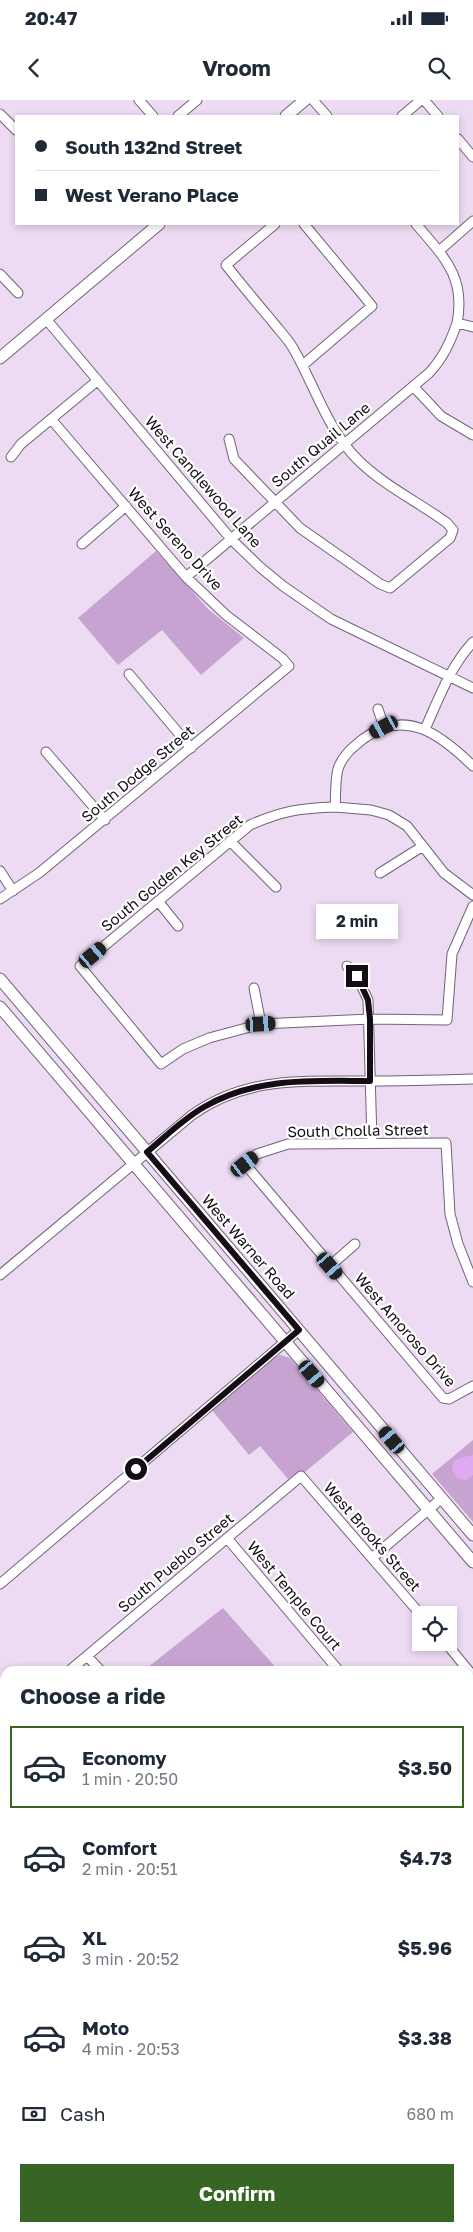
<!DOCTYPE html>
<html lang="en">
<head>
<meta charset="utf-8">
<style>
  :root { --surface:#fff; --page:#f2f2f3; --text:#1f2937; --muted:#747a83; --line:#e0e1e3; --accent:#366524 }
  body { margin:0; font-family:"Golos Text",sans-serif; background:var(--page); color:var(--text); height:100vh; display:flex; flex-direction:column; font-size:19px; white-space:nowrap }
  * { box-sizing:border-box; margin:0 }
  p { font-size:16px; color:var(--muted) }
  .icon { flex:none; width:28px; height:28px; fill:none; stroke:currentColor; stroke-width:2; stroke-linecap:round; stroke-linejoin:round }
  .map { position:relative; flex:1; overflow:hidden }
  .panel { position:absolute; left:0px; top:1566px; width:474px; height:566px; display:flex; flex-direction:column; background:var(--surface); border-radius:15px 15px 0 0; box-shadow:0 2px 8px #0003 }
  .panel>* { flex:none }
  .banner { position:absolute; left:15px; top:15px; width:444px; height:110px; border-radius:0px; box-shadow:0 2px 8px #0003; display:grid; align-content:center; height:110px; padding:0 20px; background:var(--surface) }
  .controls { position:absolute; left:412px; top:1506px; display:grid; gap:10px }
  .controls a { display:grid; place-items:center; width:45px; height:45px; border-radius:0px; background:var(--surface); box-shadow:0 2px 8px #0003; font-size:25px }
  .end { position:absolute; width:22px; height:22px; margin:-11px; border:6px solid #140d16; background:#fff; box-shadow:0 0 0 2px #fff }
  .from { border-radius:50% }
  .bubble { position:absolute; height:35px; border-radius:0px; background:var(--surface); box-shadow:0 2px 8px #0003; font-size:16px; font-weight:700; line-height:35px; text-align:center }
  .car { position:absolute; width:15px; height:30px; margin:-15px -8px; border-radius:6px; box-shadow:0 0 4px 1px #0007; background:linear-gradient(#222 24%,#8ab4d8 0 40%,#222 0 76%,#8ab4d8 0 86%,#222 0) }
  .banner b { display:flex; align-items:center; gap:18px; height:48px; font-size:19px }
  .banner b+b { border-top:1px solid var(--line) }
  .banner i { width:12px; height:12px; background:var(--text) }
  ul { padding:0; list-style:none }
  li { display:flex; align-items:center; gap:15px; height:82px; margin:0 10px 8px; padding:0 10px; border:2px solid transparent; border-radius:0px }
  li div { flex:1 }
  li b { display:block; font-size:19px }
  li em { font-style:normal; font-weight:700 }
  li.current { border-color:var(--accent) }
  li>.icon { width:45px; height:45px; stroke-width:1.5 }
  h2 { padding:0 20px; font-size:22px; line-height:60px }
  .pay { display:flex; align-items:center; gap:12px; height:55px; padding:0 20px; font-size:19px }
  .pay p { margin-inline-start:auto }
  .action { display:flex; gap:10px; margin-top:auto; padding:10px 20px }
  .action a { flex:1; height:58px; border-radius:0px; background:var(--accent); color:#fff; font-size:20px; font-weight:700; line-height:58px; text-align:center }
  .status { display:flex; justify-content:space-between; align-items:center; height:35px; padding:0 25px; background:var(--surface); direction:ltr }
  .status svg { height:14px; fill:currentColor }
  header { display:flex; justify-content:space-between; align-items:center; height:65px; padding:0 20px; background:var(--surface); font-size:22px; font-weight:700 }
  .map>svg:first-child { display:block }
  .green { fill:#c6a3d1 }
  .water { fill:#dfaaef }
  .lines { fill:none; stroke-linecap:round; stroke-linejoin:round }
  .canal { stroke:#dfaaef; stroke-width:9 }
  .minor-casing { stroke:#736278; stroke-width:11 }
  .major-casing { stroke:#736278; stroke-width:13 }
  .minor { stroke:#fff; stroke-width:9 }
  .major { stroke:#fff; stroke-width:11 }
  .route { stroke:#140d16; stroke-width:6 }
  .labels { text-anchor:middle; stroke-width:4.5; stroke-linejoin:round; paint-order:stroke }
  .street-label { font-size:15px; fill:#140d16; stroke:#fff }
</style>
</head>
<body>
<div class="status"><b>20:47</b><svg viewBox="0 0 49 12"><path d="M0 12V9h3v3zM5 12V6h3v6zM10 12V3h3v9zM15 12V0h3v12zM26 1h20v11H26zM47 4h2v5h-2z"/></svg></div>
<header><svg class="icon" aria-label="back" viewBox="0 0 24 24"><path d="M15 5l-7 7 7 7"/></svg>Vroom<svg class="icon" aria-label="search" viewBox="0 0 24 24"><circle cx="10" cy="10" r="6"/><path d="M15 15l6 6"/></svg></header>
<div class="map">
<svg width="473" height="2132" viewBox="0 0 473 2132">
  <rect width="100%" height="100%" fill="#eddaf3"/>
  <path class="green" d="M156,451l52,58 36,29 -43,37 -39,-45 -44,35 -40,-47z
    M280,1255l10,3 63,74 -48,40 -10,2 -7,5 -28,-33 -11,9 -37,-45 63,-53z
    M473,1340v82l-41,-48z
    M223,1508l56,63h-136z
    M473,1701v47l-4,3v-47z"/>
  <path class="water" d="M473,1355v20l-7,5 -9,-2 -5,-9c1,-13 11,-11 21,-14z"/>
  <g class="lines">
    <path class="canal" d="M0,1822l5,-1
      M469,1919l4,1"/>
    <g class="minor-casing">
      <path id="minor" d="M139,0l14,16
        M313,0l14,16
        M424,0l14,16
        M0,14l16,16
        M178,16l19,-16
        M402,16l19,-16
        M458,39l15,18
        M416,124c28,33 50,53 41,99l16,4
        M439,151l34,-30
        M0,174l18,19
        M46,219l185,220 29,28 23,19 48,33 142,69
        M303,265l69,-59 -68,-82
        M413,286l28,30 32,19
        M229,339l5,20 66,69 80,56 10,4 60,-50 3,-8 -6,-7c-30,-22 -63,-37 -90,-64 -31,-32 -42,-73 -64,-111 -6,-10 -14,-18 -21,-27 -16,-19 -31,-37 -46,-56l49,-41
        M11,357l10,-13 76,-63
        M82,444l44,-38
        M186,477l243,-204c14,-15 21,-30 28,-50
        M129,574l62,74
        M378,609l6,18
        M425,629c14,-31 25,-62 48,-87
        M46,652l59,68
        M473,666c-32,-31 -67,-59 -110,-27 -10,8 -21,17 -25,30 -3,11 -2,26 -3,38 -35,1 -53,4 -85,18l-170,141 81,98 22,-15 26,-11 52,-14 109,-5 77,1 5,-66 21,-48
        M335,707l36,3 18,5 18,11 37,47 29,22
        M230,741l46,46
        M0,771l13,20
        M380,773l43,-27
        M0,799l39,-26 250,-207 -7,-8 -56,-43 -40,-38 -135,-158
        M158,801l20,25
        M347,866l10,10 11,24 4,142
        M254,888l7,36
        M330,1166l25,-22
        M0,1175l192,-160c56,-40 113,-33 178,-34 35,0 69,-1 103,-2
        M473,1182l-15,-38 -8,-30 -4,-71 -158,1 -31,10 -12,10 198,234 6,1 24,-13
        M227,1438l112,133
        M372,1458l70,-60
        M0,1484l299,-254
        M445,1542l28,34
        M87,1556l14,15
        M69,1571l232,-195 120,139
        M0,1629l5,-4
        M469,1631l4,-3
        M0,1753l5,-1
        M469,1815l4,-3
        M469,2070l4,-2
        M161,2128l3,4
        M181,2128l3,4
        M368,2132l6,-4"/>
    </g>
    <g class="major-casing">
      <path id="major" d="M286,16l19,-16
        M0,258l159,-134
        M0,879l473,556
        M0,907l473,555"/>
    </g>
    <use href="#minor" class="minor"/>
    <use href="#major" class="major"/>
  </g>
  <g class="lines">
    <path class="route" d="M136,1369l163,-139 -152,-178c18,-15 36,-33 57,-45 52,-30 107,-26 166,-26v-62l-2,-19 -11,-24"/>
  </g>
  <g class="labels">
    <g class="street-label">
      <text transform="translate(321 345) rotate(-40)" y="5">South Quail Lane</text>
      <text transform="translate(203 382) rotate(49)" y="5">West Candlewood Lane</text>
      <text transform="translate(175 439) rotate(48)" y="5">West Sereno Drive</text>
      <text transform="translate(138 674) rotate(-40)" y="5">South Dodge Street</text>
      <text transform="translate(172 773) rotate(-39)" y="5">South Golden Key Street</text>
      <text transform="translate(358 1031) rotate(-1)" y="5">South Cholla Street</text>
      <text transform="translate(248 1147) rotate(49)" y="5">West Warner Road</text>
      <text transform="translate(405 1230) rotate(49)" y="5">West Amoroso Drive</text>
      <text transform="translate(372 1437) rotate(49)" y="5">West Brooks Street</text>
      <text transform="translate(176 1463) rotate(-40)" y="5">South Pueblo Street</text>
      <text transform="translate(294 1496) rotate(50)" y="5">West Temple Court</text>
    </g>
  </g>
</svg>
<div class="controls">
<a><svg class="icon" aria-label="locate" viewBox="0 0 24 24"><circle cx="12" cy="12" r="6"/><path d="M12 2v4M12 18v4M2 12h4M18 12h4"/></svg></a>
</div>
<i class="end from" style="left:136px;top:1369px"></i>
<i class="end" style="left:357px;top:876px"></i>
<div class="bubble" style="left:316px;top:804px;width:82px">2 min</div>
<i class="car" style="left:384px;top:627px;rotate:242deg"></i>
<i class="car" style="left:93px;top:855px;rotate:50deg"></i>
<i class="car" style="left:261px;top:924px;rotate:87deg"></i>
<i class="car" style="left:245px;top:1064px;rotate:52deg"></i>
<i class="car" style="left:330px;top:1166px;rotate:139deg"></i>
<i class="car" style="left:312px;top:1274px;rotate:140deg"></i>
<i class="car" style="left:392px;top:1340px;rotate:320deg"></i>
<div class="banner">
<b><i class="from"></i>South 132nd Street</b>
<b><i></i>West Verano Place</b>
</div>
<section class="panel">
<h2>Choose a ride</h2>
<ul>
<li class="current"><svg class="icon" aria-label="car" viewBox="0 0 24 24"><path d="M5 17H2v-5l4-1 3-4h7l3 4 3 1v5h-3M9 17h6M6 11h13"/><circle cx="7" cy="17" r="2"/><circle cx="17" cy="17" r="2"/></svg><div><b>Economy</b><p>1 min · 20:50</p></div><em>$3.50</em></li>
<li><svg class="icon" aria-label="car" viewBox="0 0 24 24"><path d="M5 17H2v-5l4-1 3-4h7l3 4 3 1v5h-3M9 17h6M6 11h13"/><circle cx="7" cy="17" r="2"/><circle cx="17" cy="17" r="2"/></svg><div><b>Comfort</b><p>2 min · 20:51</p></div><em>$4.73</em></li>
<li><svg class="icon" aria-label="car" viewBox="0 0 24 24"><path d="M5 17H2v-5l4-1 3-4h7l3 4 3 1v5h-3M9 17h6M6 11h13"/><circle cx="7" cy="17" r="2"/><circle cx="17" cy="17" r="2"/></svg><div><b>XL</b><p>3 min · 20:52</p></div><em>$5.96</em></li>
<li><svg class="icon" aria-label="car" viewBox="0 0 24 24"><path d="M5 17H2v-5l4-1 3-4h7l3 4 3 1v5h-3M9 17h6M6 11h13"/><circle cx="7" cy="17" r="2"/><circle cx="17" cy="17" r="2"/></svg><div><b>Moto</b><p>4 min · 20:53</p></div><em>$3.38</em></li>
</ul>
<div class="pay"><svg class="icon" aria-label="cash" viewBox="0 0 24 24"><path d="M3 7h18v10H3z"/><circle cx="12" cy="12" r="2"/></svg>Cash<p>680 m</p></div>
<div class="action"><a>Confirm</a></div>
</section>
</div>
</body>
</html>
